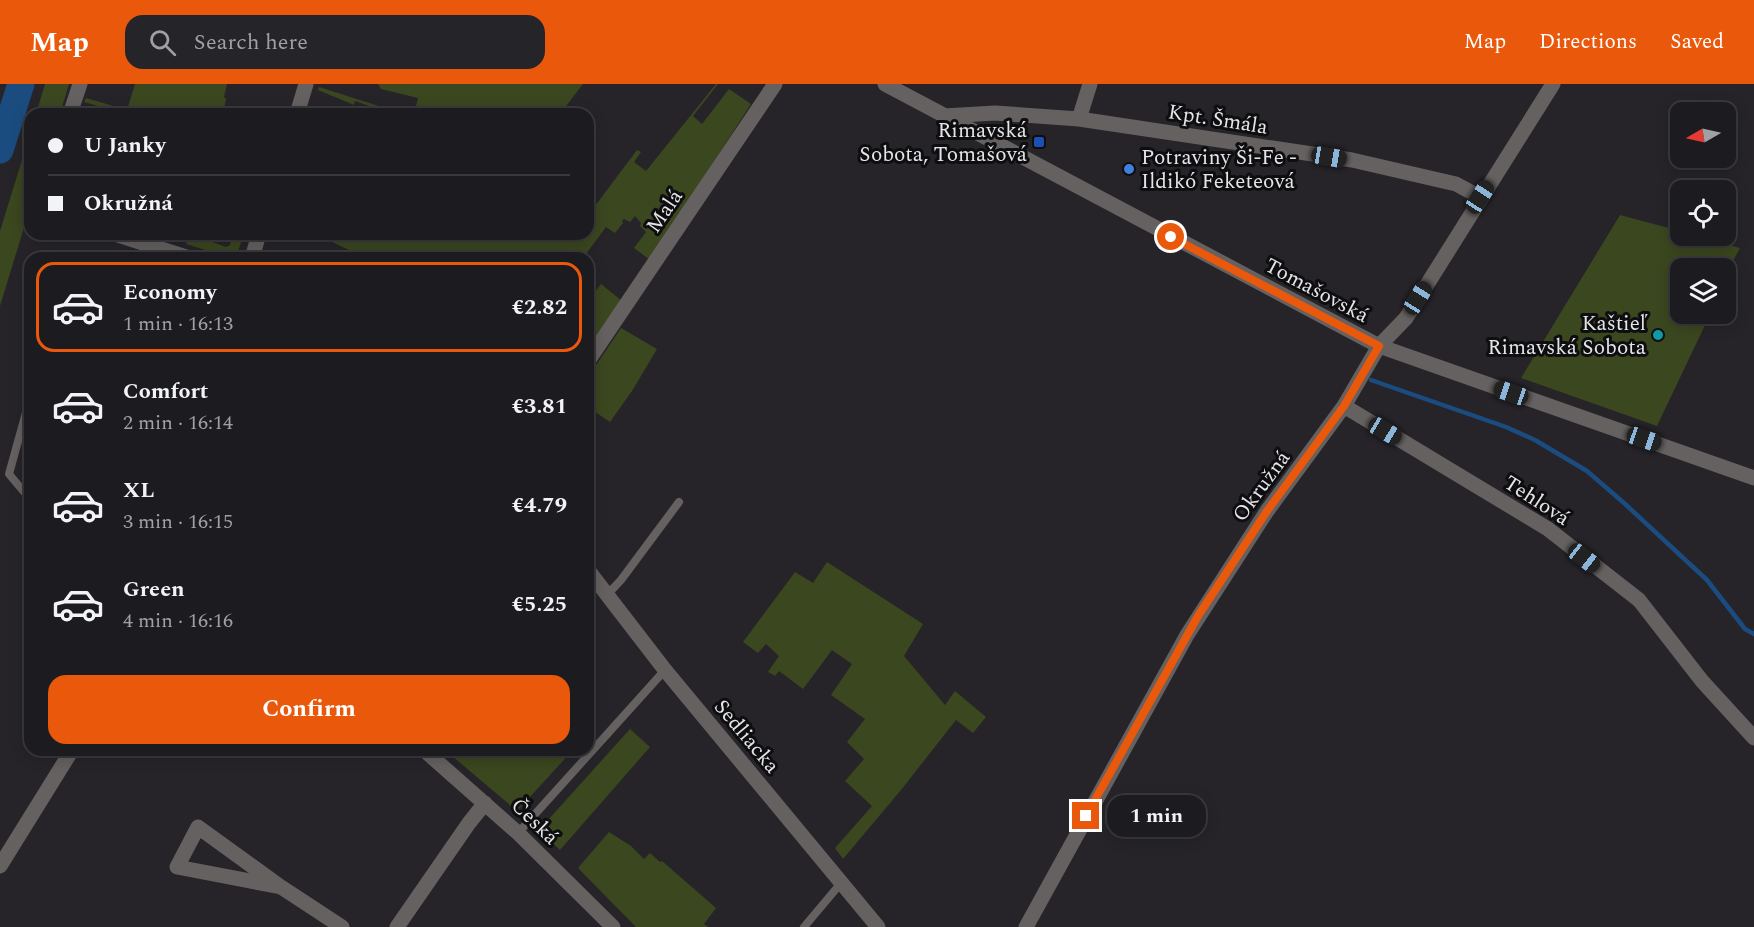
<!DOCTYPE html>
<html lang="en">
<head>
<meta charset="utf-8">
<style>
  :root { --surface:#1c1b1f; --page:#252428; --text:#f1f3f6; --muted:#a0a1a4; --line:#3a393d; --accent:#ea580c }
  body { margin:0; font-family:Spectral,serif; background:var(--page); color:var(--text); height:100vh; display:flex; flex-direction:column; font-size:22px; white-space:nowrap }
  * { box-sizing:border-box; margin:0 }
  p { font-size:20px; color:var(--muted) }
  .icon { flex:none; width:33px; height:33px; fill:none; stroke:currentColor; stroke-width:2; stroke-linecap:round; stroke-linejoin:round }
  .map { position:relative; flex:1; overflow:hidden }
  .details { position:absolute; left:24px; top:168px; width:570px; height:504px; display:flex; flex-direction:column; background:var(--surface); border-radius:18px; box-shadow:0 3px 15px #0003,0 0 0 2px var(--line) }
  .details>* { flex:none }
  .hud { position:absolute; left:24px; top:24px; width:570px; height:132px; border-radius:18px; box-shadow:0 3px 15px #0003,0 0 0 2px var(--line); display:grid; align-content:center; height:132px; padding:0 24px; background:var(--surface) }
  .needle { width:39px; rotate:261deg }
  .controls { position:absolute; left:1670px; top:18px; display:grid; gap:12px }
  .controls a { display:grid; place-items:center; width:66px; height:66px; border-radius:12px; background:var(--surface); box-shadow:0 3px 15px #0003,0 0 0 2px var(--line); font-size:30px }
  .end { position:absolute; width:27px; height:27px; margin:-14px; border:8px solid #ea580c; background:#fff; box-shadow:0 0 0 3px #fff }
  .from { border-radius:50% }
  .bubble { position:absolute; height:42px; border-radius:18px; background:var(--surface); box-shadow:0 3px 15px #0003,0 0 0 2px var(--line); font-size:20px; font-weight:700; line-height:42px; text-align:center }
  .car { position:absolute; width:18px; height:36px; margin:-18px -9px; border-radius:8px; box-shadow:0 0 4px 2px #0007; background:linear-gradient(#222 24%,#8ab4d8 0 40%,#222 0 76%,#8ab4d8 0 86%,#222 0) }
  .hud b { display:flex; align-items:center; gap:21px; height:57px; font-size:22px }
  .hud b+b { border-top:2px solid var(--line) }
  .hud i { width:15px; height:15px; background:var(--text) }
  ul { padding:10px 0 0; list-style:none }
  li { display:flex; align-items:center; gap:18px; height:90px; margin:0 12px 9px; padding:0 12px; border:3px solid transparent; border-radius:18px }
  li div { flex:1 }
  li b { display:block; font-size:22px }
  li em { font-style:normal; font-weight:700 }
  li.current { border-color:var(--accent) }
  li>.icon { width:54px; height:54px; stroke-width:1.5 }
  .primary-button { display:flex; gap:12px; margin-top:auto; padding:12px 24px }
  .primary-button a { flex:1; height:69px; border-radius:18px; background:var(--accent); color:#fff; font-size:24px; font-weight:700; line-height:69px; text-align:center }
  header { display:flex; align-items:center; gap:36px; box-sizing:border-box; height:84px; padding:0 30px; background:var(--accent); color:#fff }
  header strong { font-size:28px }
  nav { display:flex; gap:33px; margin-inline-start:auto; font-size:21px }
  .search { width:420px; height:54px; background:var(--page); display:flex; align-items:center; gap:15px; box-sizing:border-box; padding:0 21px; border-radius:18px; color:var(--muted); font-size:22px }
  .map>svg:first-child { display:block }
  .green { fill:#3b471f }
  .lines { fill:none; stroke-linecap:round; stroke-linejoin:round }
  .stream { stroke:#1b4c80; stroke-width:4.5 }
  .river { stroke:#1b4c80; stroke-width:27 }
  .service { stroke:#656160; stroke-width:8 }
  .minor { stroke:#656160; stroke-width:15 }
  .route { stroke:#ea580c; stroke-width:8 }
  .transit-dot { fill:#1a4fb4; stroke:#0e0e10; stroke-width:2 }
  .shop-dot { fill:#3f7fe0; stroke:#0e0e10; stroke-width:2 }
  .culture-dot { fill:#0f9aa8; stroke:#0e0e10; stroke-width:2 }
  .labels { text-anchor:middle; stroke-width:6; stroke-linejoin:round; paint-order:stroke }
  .street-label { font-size:21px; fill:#e5e4e7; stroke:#0e0e10 }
  .poi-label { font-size:21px; fill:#e5e4e7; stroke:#0e0e10; text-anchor:end }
</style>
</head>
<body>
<header>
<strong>Map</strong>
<div class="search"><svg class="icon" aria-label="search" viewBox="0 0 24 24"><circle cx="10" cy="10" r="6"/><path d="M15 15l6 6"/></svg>Search here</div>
<nav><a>Map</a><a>Directions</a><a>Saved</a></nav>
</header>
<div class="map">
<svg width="1754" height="843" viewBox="0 0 1754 843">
  <rect width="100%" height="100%" fill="#262429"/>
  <path class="green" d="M45,0h24l-9,30h-24z
    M135,0h92l-3,13 2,2 -3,15h-32l-9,-3 -2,3h-54l-42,-12 2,-4 41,12z
    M378,0h205l-23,30h-146l4,-16 -37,-9z
    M716,0h2l-25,32 9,8 27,-35 22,15 -101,156 -16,-12 12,-16 -6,-6 1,-3 -6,-7 -5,6 -6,-3 -2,2 1,2 -8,10 -9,-6 -23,31h-192l-2,-4 -14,-4 -2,8h-12l1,-2 -30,-14 -27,-8h283v-27l4,3 45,-60 4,2 -7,10 12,9z
    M319,3l85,27h-38l3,-8 -14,-5 -1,4 -36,-15z
    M30,50v74l-30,98v-75z
    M1620,131l60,16v5h15l45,12 -15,28v-8h-45v46h25l-4,7 5,2 -49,103 -136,-48z
    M189,150h19l-1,6 19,7 4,-2 3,-11h11l-7,20 -6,4 -45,-14z
    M601,200l21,17 -34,51v-51z
    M621,244l36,21 -25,42 -22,31 -22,-15v-30z
    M827,478l96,62 -19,32 41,49 10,-14 31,26 -13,16 -17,-13 -55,70 -58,69 -8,-11 37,-42 -27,-25 19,-22 -17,-17 18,-23 -34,-24 21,-31 -20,-14 -29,39 -24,-18 -4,5 -7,-4 11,-16 -13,-12 -8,9 -15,-11 52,-70 18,11z
    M630,645l20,18 -90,103 -21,-20z
    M445,666h128l-56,61z
    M609,748l22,14 13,13 6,-6 10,9 2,-1 54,47 -12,16 4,3h-72l-58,-59z"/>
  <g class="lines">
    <path class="stream" d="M1371,296l135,47 29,13 52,31 37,32 83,77 38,49 9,5"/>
    <path class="river" d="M0,66l21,-66"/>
    <path class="service" d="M30,314l-21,76 21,25
      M607,511l14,-15 58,-78
      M518,749l147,-163
      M804,843l37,-44"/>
    <path class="minor" d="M885,0l494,262 375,132
      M70,30l10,-30
      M297,30l9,-30
      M944,32l51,-3 84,6 273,41 104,24 24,13
      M1079,35l11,-35
      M115,150l74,24
      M252,174l7,-24
      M588,277l187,-277
      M1344,322l204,123 91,71 63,81 52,57
      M588,486l77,100 213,257
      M424,666l94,83 95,94
      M0,782l72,-116
      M281,803l-104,-20 21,-40 83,60 61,40
      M397,843l72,-104 16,-20
      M1026,843l161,-292 80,-124 77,-105 35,-60 27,-28 147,-234"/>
  </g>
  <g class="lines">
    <path class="route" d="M1086,732l112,-200 69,-105 77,-105 35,-60 -208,-109"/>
  </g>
  <rect class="transit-dot" x="1033" y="52" width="12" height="12" rx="3"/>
  <circle class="shop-dot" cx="1129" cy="85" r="6"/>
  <circle class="culture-dot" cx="1658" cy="251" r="6"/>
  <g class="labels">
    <g class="street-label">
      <text transform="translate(1218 35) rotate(9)" y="7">Kpt. Šmála</text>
      <text transform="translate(664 127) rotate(-56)" y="7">Malá</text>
      <text transform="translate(1317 206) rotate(28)" y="7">Tomašovská</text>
      <text transform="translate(1261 402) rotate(-54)" y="7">Okružná</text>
      <text transform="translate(1537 416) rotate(33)" y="7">Tehlová</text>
      <text transform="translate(747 652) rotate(50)" y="7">Sedliacka</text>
      <text transform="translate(535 737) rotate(44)" y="7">Česká</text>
    </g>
    <g class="poi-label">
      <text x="1027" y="53">Rimavská<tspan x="1027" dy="24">Sobota, Tomašová</tspan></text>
      <text x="1141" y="80" text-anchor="start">Potraviny Ši-Fe -<tspan x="1141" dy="24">Ildikó Feketeová</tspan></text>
      <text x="1646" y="246">Kaštieľ<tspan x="1646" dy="24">Rimavská Sobota</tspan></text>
    </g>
  </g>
</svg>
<div class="controls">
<a><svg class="needle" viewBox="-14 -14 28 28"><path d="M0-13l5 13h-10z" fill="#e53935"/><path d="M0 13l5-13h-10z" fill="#a0a1a4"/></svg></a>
<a><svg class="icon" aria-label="locate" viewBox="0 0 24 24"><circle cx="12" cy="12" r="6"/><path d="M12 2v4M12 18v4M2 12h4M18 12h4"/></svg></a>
<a><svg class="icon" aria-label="layers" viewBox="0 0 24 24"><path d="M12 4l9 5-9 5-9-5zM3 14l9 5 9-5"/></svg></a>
</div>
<i class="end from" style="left:1171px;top:153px"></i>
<i class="end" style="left:1086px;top:732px"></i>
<div class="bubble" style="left:1107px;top:711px;width:99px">1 min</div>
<i class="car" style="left:1329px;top:73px;rotate:99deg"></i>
<i class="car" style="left:1480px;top:113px;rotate:33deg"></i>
<i class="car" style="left:1418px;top:214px;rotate:32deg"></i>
<i class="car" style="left:1511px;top:309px;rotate:289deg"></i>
<i class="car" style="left:1385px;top:347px;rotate:121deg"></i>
<i class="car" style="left:1644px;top:355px;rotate:109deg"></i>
<i class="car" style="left:1584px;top:474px;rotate:128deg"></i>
<div class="hud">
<b><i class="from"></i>U Janky</b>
<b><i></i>Okružná</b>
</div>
<section class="details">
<ul>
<li class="current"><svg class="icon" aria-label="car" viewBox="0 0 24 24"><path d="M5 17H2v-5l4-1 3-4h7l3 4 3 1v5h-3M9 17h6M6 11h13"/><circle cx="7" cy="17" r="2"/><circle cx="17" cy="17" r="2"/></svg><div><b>Economy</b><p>1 min · 16:13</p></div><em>€2.82</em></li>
<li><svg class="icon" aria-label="car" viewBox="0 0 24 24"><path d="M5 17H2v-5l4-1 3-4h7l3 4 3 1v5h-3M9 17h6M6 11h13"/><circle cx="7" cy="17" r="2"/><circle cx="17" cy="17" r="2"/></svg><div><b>Comfort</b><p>2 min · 16:14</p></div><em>€3.81</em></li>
<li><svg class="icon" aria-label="car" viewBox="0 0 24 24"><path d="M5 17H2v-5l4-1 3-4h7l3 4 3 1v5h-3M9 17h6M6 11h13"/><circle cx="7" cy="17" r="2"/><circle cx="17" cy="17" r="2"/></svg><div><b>XL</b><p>3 min · 16:15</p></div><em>€4.79</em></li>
<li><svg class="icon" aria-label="car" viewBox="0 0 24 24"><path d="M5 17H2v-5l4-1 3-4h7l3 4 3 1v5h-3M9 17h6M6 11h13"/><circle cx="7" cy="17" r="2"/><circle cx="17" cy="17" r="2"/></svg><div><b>Green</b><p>4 min · 16:16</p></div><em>€5.25</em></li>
</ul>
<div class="primary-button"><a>Confirm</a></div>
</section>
</div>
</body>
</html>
